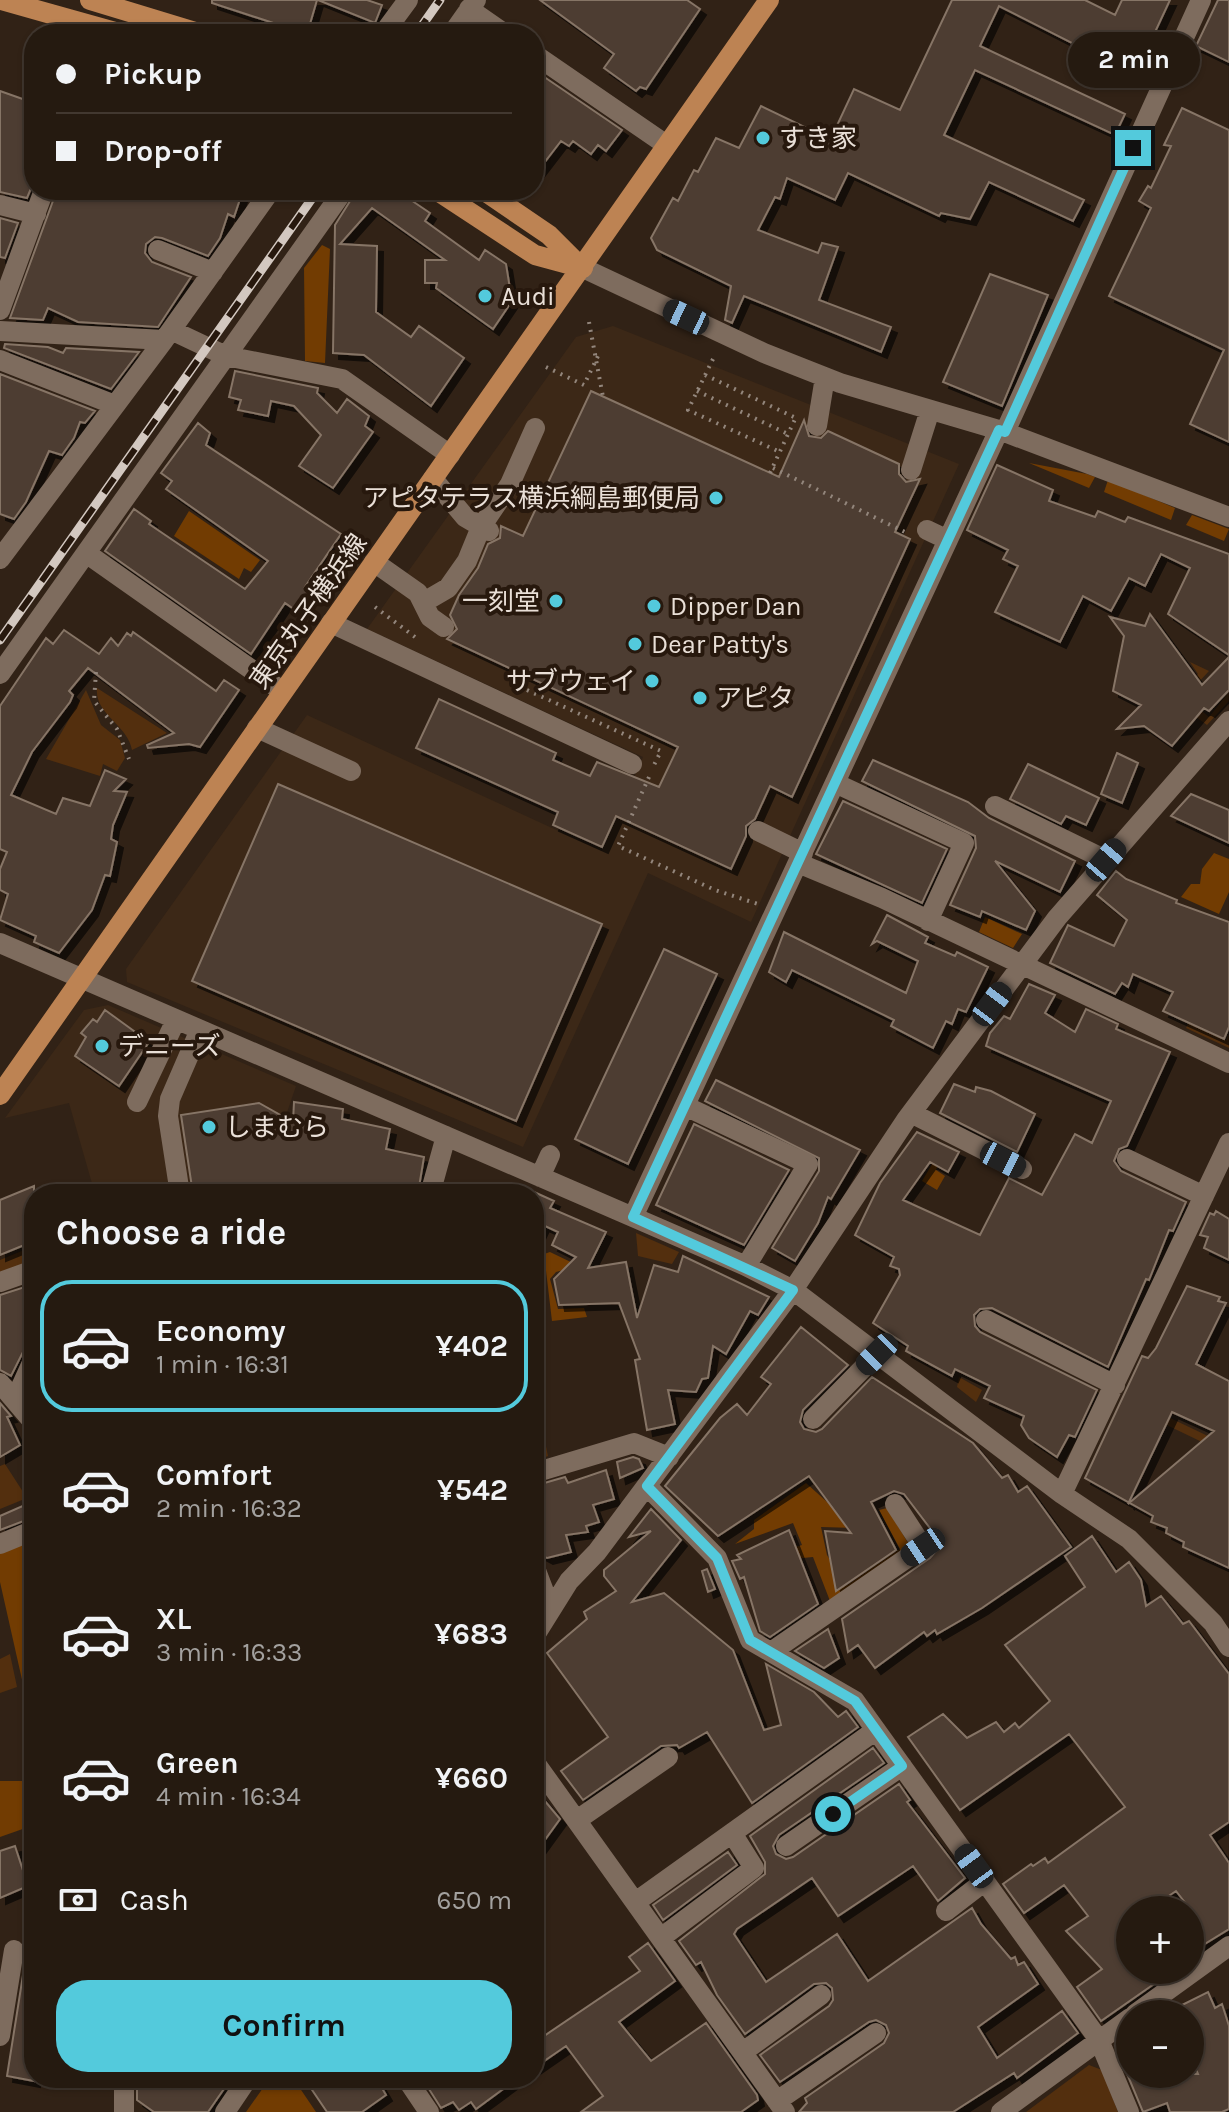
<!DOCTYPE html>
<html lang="en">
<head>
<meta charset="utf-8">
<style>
  :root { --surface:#251a10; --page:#31271e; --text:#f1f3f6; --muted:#a3a19f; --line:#423830; --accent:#53cadc }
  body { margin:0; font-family:Karla,"Noto Sans JP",sans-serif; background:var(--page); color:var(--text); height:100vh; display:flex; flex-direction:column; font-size:30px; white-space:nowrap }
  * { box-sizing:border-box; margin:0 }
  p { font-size:26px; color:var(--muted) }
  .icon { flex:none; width:44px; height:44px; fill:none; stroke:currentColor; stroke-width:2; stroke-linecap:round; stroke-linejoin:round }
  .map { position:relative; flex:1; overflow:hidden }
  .panel { position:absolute; left:24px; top:1184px; width:520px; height:904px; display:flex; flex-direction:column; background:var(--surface); border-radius:32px; box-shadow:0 2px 6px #0004,0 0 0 2px var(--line) }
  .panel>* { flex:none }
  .top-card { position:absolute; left:24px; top:24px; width:520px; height:176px; border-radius:32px; box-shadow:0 2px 6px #0004,0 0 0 2px var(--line); display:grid; align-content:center; height:176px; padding:0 32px; background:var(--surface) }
  .tools { position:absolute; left:1116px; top:1896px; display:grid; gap:16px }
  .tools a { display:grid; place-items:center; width:88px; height:88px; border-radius:50%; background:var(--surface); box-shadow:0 2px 6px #0004,0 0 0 2px var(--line); font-size:40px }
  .end { position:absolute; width:36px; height:36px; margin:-18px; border:10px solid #53cadc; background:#111; box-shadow:0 0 0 4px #111 }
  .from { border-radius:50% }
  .bubble { position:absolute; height:56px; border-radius:28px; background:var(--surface); box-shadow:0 2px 6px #0004,0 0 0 2px var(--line); font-size:26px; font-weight:700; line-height:56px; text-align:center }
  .car { position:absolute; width:24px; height:48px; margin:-24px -12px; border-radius:10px; box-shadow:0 0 6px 2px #0007; background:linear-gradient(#222 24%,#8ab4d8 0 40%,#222 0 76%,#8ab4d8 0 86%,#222 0) }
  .top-card b { display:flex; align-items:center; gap:28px; height:76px; font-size:30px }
  .top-card b+b { border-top:2px solid var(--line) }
  .top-card i { width:20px; height:20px; background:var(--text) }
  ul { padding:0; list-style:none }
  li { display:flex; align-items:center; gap:24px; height:132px; margin:0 16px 12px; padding:0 16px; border:4px solid transparent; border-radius:32px }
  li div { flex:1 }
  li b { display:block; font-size:30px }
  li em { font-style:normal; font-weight:700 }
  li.current { border-color:var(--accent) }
  li>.icon { width:72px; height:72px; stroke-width:1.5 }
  h2 { padding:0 32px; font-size:36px; line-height:96px }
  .pay { display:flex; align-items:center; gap:20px; height:88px; padding:0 32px; font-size:30px }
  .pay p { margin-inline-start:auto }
  .primary-button { display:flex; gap:16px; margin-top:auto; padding:16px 32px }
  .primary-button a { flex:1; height:92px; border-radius:32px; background:var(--accent); color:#111; font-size:32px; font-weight:700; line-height:92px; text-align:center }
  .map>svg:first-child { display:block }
  .built { fill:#3c2817 }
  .green { fill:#532f0e }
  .forest { fill:#723c02 }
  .building { fill:#4d3c30; stroke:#867466; stroke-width:2; fill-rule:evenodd; filter:url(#shadow) }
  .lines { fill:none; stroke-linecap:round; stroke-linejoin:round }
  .path { stroke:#93867c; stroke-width:4; stroke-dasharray:2 6; stroke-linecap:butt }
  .minor { stroke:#7e6c5e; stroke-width:20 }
  .major { stroke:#bd8353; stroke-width:20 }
  .rail-casing { stroke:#d3c8c0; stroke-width:9 }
  .rail { stroke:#27180d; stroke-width:6; stroke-dasharray:18; stroke-linecap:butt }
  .route { stroke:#53cadc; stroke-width:10 }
  .poi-dot { fill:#53cadc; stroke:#27180d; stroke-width:3 }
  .labels { text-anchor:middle; stroke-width:8; stroke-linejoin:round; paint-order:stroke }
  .poi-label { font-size:26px; fill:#e9dfd7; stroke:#27180d; text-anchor:start }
  .street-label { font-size:26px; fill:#e9dfd7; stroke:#27180d }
</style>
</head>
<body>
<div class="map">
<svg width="1229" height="2112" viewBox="0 0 1229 2112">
  <defs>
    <filter id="shadow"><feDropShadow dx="6" dy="6" stdDeviation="0" flood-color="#0009"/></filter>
  </defs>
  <rect width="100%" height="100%" fill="#312216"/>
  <path class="built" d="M613,326l346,138 -208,458 -103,-49 -125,274 -396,-165 -1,-13 181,-254 295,136 41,-94 -276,-128 209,-292z
    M108,1005l188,81 -16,47 19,2 3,59h-133l-2,-9 -72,9 -26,-91 -64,15 79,-108z"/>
  <path class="green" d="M1190,662l19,9 -24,26 24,20 20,-25v9l-22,24 -55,-40 21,10 25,-21z
    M97,688l70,45 -35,17c-4,-25 -38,-36 -35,-62z
    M86,690l15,35 19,15 5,18 -8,13 -14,-7 -3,12 -54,-17z
    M1210,980l8,3 -21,44 29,13 3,-6v14l-43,-20z
    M636,1233l43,19 -7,12 -34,-8z
    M34,1246v15l-34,11v-12z
    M959,1377l23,13 -6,12 -19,-15z
    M534,1386l14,70 -14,6z
    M1128,1398l101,48v9l-104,-50z
    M5,1464l22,34 -27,11v-43z
    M10,1654l7,33 -17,6v-34z
    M1089,2065l13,5 16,42h-92z"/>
  <path class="forest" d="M322,245l8,4 -5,114 -20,-2 -1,-93z
    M1029,463l58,11 8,3 -6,11z
    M1108,480l67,28 -4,12 -67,-28z
    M189,511l71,49 -9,12 -7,-4 -5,11 -65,-43z
    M1192,515l37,14 -5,12 -38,-16z
    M1214,853l15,6v33l-10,22 -38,-17 10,-13h9l2,-15z
    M985,917l37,17 -9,14 -34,-16z
    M937,1156l4,2 -5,12 9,6 -8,14 -15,-9z
    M550,1252l29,14 -23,6 -6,7 8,30 26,-1 3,9 -35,4 -8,-67z
    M806,1483l50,45 -35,-1 6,28 19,31 54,-37 -21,-39 8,-2 24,40 -81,53 -17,-44 -20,2 -3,-10 12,-4 -9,-22 -58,21 19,-15v-9z
    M34,1538v152l-9,3 -25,-111v-31z
    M34,1755v70l-34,12v-56h24l2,-25z
    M270,2078h23l23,34h-70z"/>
  <path class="building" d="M212,0h105l-10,34 -95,-31z
    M318,0h49l15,5 -7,18z
    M540,0h147l13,9 -54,80 -6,-2 -4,4 -32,-23 10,-14z
    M952,0h133l30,15 7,-15h48l-35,75 -136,-69 -19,40 145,68 -10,21 -140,-65 -31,65 140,65 -11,21 -84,-39 -19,37 -29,-6 -2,3 -91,-43 -13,27 -48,-22 -7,21 -5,-2 -17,33 60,23 4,-10 16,4 -19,53 72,27 -10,25 -137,-56 -12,27 -7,-3 6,-34 -74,-36 -6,-12 22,-40 5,3 16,-31 4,2 18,-34 23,10 22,-42 60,29 3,-7 10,4 20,-43 46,21z
    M1218,0h11v62l-33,-16z
    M534,70l88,60 -16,21 -8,-6 -7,9 -18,-13 -4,5 -8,-5 -27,35z
    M0,91l34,12v78l-7,17 -27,-6z
    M1182,108l47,22v312l-39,-18 34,-74 -115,-54 42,-88 -12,-7 9,-15 3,2 20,-42 -7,-1z
    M57,190h186l-9,27 -6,-3 -8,24 -12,18 -46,-18 -7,-1 -9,7 -1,9 7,9 39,15 -33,50 -80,-5 -30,-14 -5,12 -33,-2z
    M357,190h39l34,23 -5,8 54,39 6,-10 21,14 6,37 -19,28 -57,-41 1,-5h-12v-23h20l-73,-52 -32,36 37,2 -1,66 35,25 8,-11 45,32 -33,48 -67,-51 -31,-2 2,-128z
    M0,218l18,5 -13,35 -5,-1z
    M990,274l58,21 -46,111 -59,-24z
    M5,344l43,3 15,6 3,-5 73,4 -28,37 -107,-41z
    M235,371l83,17 -1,5 20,20 10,-14 22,17 -4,10 8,6 -40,56 -34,-22 22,-31 -27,-29 -23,-5 -3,15 -30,-6 3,-10 -12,-3z
    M0,374l95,37 -10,12 -5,-1 -6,16 -12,17 -13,-4 -23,51 -12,17 -14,-5z
    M591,391l188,86 25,-57 5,16 12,2 7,-7 71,33v10l7,8 14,-3 -25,53 15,7 -118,258 -22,-11 -15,33 -9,7v10l-15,33 -115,-53 -14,31 -49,-22 5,-13 -142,-64 23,-49 117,54 -3,7 37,16 7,-14 62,25 19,-40 -231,-108 10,-10 -7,-14 9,-20 19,-27 10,-24 12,-6 1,-12 22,10z
    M198,423l12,10 -4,12 135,89 -36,53 8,2 -18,21 -10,-7 -34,51 -146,-103 29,-42 17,12 -2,3 96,65 23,-28 -102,-72 6,-8 -11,-8z
    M997,465l56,25 -4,11 46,16 3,-6 27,11 3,-5 101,37v101l-61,-41 22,-46 -29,-14 -16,32 -16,-8 -18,33 -28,-15 -23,46 -65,-30 23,-46 -15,-7 5,-9 -41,-20z
    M1150,614l52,71 27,-28v33l-20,21 -5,-3 -32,38 -28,-20 -27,3 24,-24 -28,-14 11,-55 -14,-19 35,9z
    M64,630l35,24 12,-16 7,8 9,-13 4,3 2,-4 83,59 8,-11 15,10 -39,57 -11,-3 -41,4 -1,-3 27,-12 -86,-65 -19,23 4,4 -3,7 -38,50 -21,43 45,19 7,-16 27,8 15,-36 21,9 -12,12 13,1 -14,33 -2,14 6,3 -7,34 -5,-1 -13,35 -33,43 -25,-11 2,-6 -36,-16 8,-26 -8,-4v-21l7,-17 -7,-3v-143l46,-68 7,6z
    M1117,753l21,10 -16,40 -21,-9z
    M873,760l95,42 21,16 86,43 -15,31 -65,-31 40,50 -9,19 -44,-19 -2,6 -30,-12 26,-57 -1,-12 -113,-55z
    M1028,764l71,34 -13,27 -20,-9 -5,8 -51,-25z
    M278,784l324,140 -86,197 -324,-140z
    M1191,794l38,16v33l-58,-27z
    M843,801l104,48 -25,54 -106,-49z
    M1116,871l10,8 51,21 -1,3 53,19v105l-5,12 -61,-28 10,-19 -40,-18 -5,13 -6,-4 -7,11 -65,-31 18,-38 46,21 13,-26 -30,-25z
    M887,915l41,22 -3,6 30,13 2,-4 31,15 -22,45 -8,-3 -6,15 -6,-3 -13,27 -42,-22 3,-6 -102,-50 -6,12 -17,-10 15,-40 122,61 12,-32 -41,-20 -5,3z
    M664,949l53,25 -89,190 -53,-25z
    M1029,984l26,11 -10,18 30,19 11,-23 32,15 -2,5 54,23 -43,94 -8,3 -5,12 7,10 65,31 -13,29 -4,-1 -20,50 -3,-1 -38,88 -116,-59 -12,1 -6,6 1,11 5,6 117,58 -22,47 -6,-2 -12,22 -28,-19 -8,-13 3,-9 -40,-18 6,-12 -35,-17 -3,7 -46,-25 2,-5 -35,-23 27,-48 -1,-6 -9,-3 4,-9 -39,-22 25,-52 37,-51 42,20 -11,20 -18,-10 -27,38 77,35 29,-57 33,17 33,-61 17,9 19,-42 -125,-55 4,-13 14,-17 6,3z
    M105,1010l44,32 -30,44 -44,-30 11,-19 -5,-4 12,-14 4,3z
    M716,1080l144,70 -29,49 -3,-2 -10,26 -23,38 -23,-13 47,-77v-13l-114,-57z
    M954,1084l21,8 1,-5 15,4 44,23 -18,38 -77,-39z
    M294,1102l49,7 -1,10 48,10 -4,20 38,8 -5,30 -76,-2 -2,8 -148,1 -12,-79 78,-12 34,19z
    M694,1124l95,46 -45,75 -88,-40z
    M34,1186v55l-34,14v-55z
    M534,1192l20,9 -4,7 56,24 -18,36 38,-6 11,56 17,-53 24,7 5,-16 86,41 -11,18 -8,-4 -24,43 -13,-8 -5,32 -6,1 -6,13 -28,-2 7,34 -28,6 -12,-70 5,-1 -21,-56 -60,2 -5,-26 22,-22 -24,-12 6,-13 -15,-7 -9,19z
    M1216,1211l13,8v41l-25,-12 4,-11 -8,-2 10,-22 4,2z
    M34,1284v61l-11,7 -12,24 -11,-6v-75z
    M1187,1286l33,11 -2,4 8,2 -30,61 33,17v187l-46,-21 1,-5 -18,-9 1,-5 -16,-6 2,-6 -68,-38 57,-122 6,2 8,-10zM1172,1412l42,19 -86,73z
    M801,1327l47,38 -45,45 -3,12 4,7 12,3 6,-3 50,-52 101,66 29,35 6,-3 10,17 9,-6 44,61 -89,61 -45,26 -2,-4 -8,6 -3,-4 -49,36 -17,-23 -10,7 -6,-33 88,-61 12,-14 -38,-50 -10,-3 -23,11 25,48 -60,41 -11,-60 26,2 -42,-57 -91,60 -53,-50 55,-68 17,-14 10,11 24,-31 -10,-7z
    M0,1403l11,13 -4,1 13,28 -20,12z
    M633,1457l6,2 4,9 -23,10 -3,-16z
    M606,1470l8,29 -21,6 6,17 -13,4 2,6 -22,3 5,17 -24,6 -7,-4 -3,-19 -3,1v-50l31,-9 3,6z
    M34,1501v16l-34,13v-14z
    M651,1509l30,31 -49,62 32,-9 69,57 31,80 17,-5 -15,-61 48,28 24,25 8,-6 12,16 -106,76 -45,-71 -28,16 -2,-3 -16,1 -78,54 -22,-29 47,-34 -61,-84 40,-34 -3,-7 32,-21 -12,-15v-6l47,-39 -22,6z
    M789,1530l29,74 -48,33 -10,-6 -16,-54 -4,2 -8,-18 9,-2 -4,-4z
    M1092,1536l24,36 13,-10 12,18 5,26 15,-10 22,28 6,-3 40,53v148l-19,13 19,28v66l-39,24v-44l-14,-18 -28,19h-18v60h44l-73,51 -24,-34 25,-18 -36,-38 22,-15 -24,-31 -40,28 -21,-29 28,-20 2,2 12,-8 3,5 77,-56 -56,-73 -109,76 -52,-73 35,-23 24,24 29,-16 8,10 11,-9 4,5 31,-27 -45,-56 80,-58 -20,-31z
    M707,1569l8,20 -7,3 -6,-21z
    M828,1629l11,29 -15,10 -29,-17z
    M873,1748l11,15 -105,72 -6,11 3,8 10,5 7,-2 106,-73 11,16 -3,2 58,76 -27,23 -25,-35 -75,50 -26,-38 -75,51 -3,5 32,48 71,-48 31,47 104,-73 9,16 30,35 4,-2 3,8 6,-3 14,22 -60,43 19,31 65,-47 16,22 -61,45 -3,-5 -61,39h-154l8,-9 -2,-5 79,-55 5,-10 -3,-8 -10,-5 -7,2 -89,60 -20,-27 69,-49 4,-6 -1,-12 -6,-5 -12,1 -69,50 -28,-39 -16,-33 -5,3 -17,-24 86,-67v-12l-15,-26z
    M534,1788l26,31 -26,36z
    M15,1846l13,40 -28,12v-47z
    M728,1852l9,13 -74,55 -10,-15z
    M648,1943l27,38 -56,41 32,39 55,-38 51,72 1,5 -17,12h-160l22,-16 -37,-50 -32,22v-47l10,15 96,-65 -11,-14z
    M26,1956h8v125l-27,-5z
    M1208,1992l7,16 7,-4 7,22v83l-7,3h-52l-3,-9 -24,9 -28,-67 15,-11v40h68l-8,-19v-41h-26z
    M137,2078h78l11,8 -18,26h-54l-17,-12z
    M304,2078h72l10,17 -24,17h-35z
    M422,2078h96l-42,31 -5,-7 -12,8 -6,-8 -12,6z"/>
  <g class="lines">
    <path class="path" d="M589,322l14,75
      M713,359l-25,51 92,42
      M546,367l38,18 14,-29
      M705,375l91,43
      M697,391l91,43
      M773,468l134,65
      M770,473l26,-56
      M375,607l44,33
      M96,672l-2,29 23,28 12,30
      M527,690l134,61 -9,18
      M649,777l-31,69 97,44 43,14"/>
    <path class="minor" d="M469,9l36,25
      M383,34l25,-34
      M452,34l24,-34
      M534,54l131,90
      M0,205l36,9
      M158,250l55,22
      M583,268l181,85 76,30 159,47 230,87
      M0,310l44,-120
      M171,330l55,26 116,23 108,76
      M0,331l164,9
      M0,360l115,45
      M817,426l8,-49
      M1005,432l196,-432
      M911,470l19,-60
      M433,479l32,38 24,14
      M927,530l21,10
      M86,553l196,138
      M0,559l164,-219 107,-150
      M374,562l44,31 12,24 14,10
      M424,602l24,-14 19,-27 14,-34 29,-43 25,-56
      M331,623l301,141
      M0,674l344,-484
      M257,728l94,43
      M835,783l129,60 -36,78
      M995,806l111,54
      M758,831l45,22
      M798,863l84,35 347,165
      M0,943l746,323 47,24 269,204 67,45 84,84 16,24
      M137,1102l38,-80
      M685,1106l123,58 -62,102
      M911,1113l111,56
      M1127,1159l77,37
      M540,1177l10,-22
      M180,1194l-12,-78 2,-17 29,-67
      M430,1194l16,-58
      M633,1217l366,-787
      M0,1282l31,-11
      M986,1320l129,65
      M0,1383l34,40
      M15,1400l19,-42
      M813,1419l64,-65
      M534,1473l100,-30 35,14
      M647,1486l70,72 33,82 105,61 244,339 30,72
      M1062,1494l167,-351
      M0,1544l34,-14
      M534,1565l17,45
      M534,1637l35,-56 28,-29 196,-262 113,-170 151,-202 172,-197
      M771,1652l152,-105 -28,-43
      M534,1761l251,351
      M577,1820l91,-63
      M786,1846l116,-80
      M637,1901l239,-171
      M946,1911l39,-30
      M662,1937l92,-69 -22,-35
      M1135,2014l94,-68
      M0,2036l14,-86
      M743,2052l78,-57
      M124,2078v34
      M406,2078l23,34
      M777,2101l99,-68
      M225,2112l23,-34
      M1001,2112l129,-94"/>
    <path class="major" d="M1,0l121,34
      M90,0l112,34
      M436,190l99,65 48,13
      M483,190l66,45 31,31
      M0,1095l769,-1095"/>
    <g class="rail-casing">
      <path id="rail" d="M416,34l24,-34
        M0,640l318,-450"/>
    </g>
    <use href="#rail" class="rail"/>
  </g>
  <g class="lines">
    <path class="route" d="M833,1814l69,-48 -47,-65 -105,-61 -33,-82 -70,-72 146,-196 -160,-73 366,-787 6,2 128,-284"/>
  </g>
  <g class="poi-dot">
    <circle cx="763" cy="138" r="8"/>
    <circle cx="485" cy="296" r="8"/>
    <circle cx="716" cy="498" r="8"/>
    <circle cx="556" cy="601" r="8"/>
    <circle cx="654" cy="606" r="8"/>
    <circle cx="635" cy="644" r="8"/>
    <circle cx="652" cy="681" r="8"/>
    <circle cx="700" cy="698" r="8"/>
    <circle cx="102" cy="1046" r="8"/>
    <circle cx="209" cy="1127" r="8"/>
  </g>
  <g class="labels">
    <g class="poi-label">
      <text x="779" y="147">すき家</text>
      <text x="501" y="305">Audi</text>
      <text x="700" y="507" text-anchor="end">アピタテラス横浜綱島郵便局</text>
      <text x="540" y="610" text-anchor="end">一刻堂</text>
      <text x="670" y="615">Dipper Dan</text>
      <text x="651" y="653">Dear Patty's</text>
      <text x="636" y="690" text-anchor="end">サブウェイ</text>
      <text x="716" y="707">アピタ</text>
      <text x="118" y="1055">デニーズ</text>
      <text x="225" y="1136">しまむら</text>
    </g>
    <g class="street-label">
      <text transform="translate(308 611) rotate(-55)" y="9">東京丸子横浜線</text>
    </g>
  </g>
</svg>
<div class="tools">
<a>+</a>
<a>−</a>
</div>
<i class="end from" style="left:833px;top:1814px"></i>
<i class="end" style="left:1133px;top:148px"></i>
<div class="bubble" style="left:1068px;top:32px;width:132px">2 min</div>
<i class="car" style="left:686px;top:317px;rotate:295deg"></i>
<i class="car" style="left:1106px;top:860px;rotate:41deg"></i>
<i class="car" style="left:992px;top:1004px;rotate:37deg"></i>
<i class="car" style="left:1003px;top:1160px;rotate:117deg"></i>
<i class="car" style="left:877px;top:1354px;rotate:225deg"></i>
<i class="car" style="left:923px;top:1547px;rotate:236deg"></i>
<i class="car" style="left:974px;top:1866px;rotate:324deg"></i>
<div class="top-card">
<b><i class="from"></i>Pickup</b>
<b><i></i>Drop-off</b>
</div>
<section class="panel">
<h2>Choose a ride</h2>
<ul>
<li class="current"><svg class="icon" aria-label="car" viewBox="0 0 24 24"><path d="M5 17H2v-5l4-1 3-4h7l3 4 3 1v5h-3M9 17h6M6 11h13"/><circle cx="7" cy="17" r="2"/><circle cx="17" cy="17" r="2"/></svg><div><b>Economy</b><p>1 min · 16:31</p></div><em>¥402</em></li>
<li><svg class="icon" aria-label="car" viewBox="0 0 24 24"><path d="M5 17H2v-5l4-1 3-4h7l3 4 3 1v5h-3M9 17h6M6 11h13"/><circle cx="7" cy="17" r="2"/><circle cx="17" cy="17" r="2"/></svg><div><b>Comfort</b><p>2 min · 16:32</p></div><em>¥542</em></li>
<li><svg class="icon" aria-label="car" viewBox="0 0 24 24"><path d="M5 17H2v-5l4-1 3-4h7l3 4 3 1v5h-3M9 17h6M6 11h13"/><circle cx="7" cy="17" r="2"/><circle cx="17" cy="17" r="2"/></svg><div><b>XL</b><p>3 min · 16:33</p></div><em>¥683</em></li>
<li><svg class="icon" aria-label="car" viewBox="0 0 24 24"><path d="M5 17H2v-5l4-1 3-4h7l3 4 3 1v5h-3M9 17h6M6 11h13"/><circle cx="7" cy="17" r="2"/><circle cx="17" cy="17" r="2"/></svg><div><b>Green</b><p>4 min · 16:34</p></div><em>¥660</em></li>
</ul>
<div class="pay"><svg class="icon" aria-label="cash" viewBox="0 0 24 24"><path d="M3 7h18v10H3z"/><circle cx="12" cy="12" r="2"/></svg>Cash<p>650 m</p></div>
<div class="primary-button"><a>Confirm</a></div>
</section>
</div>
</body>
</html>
